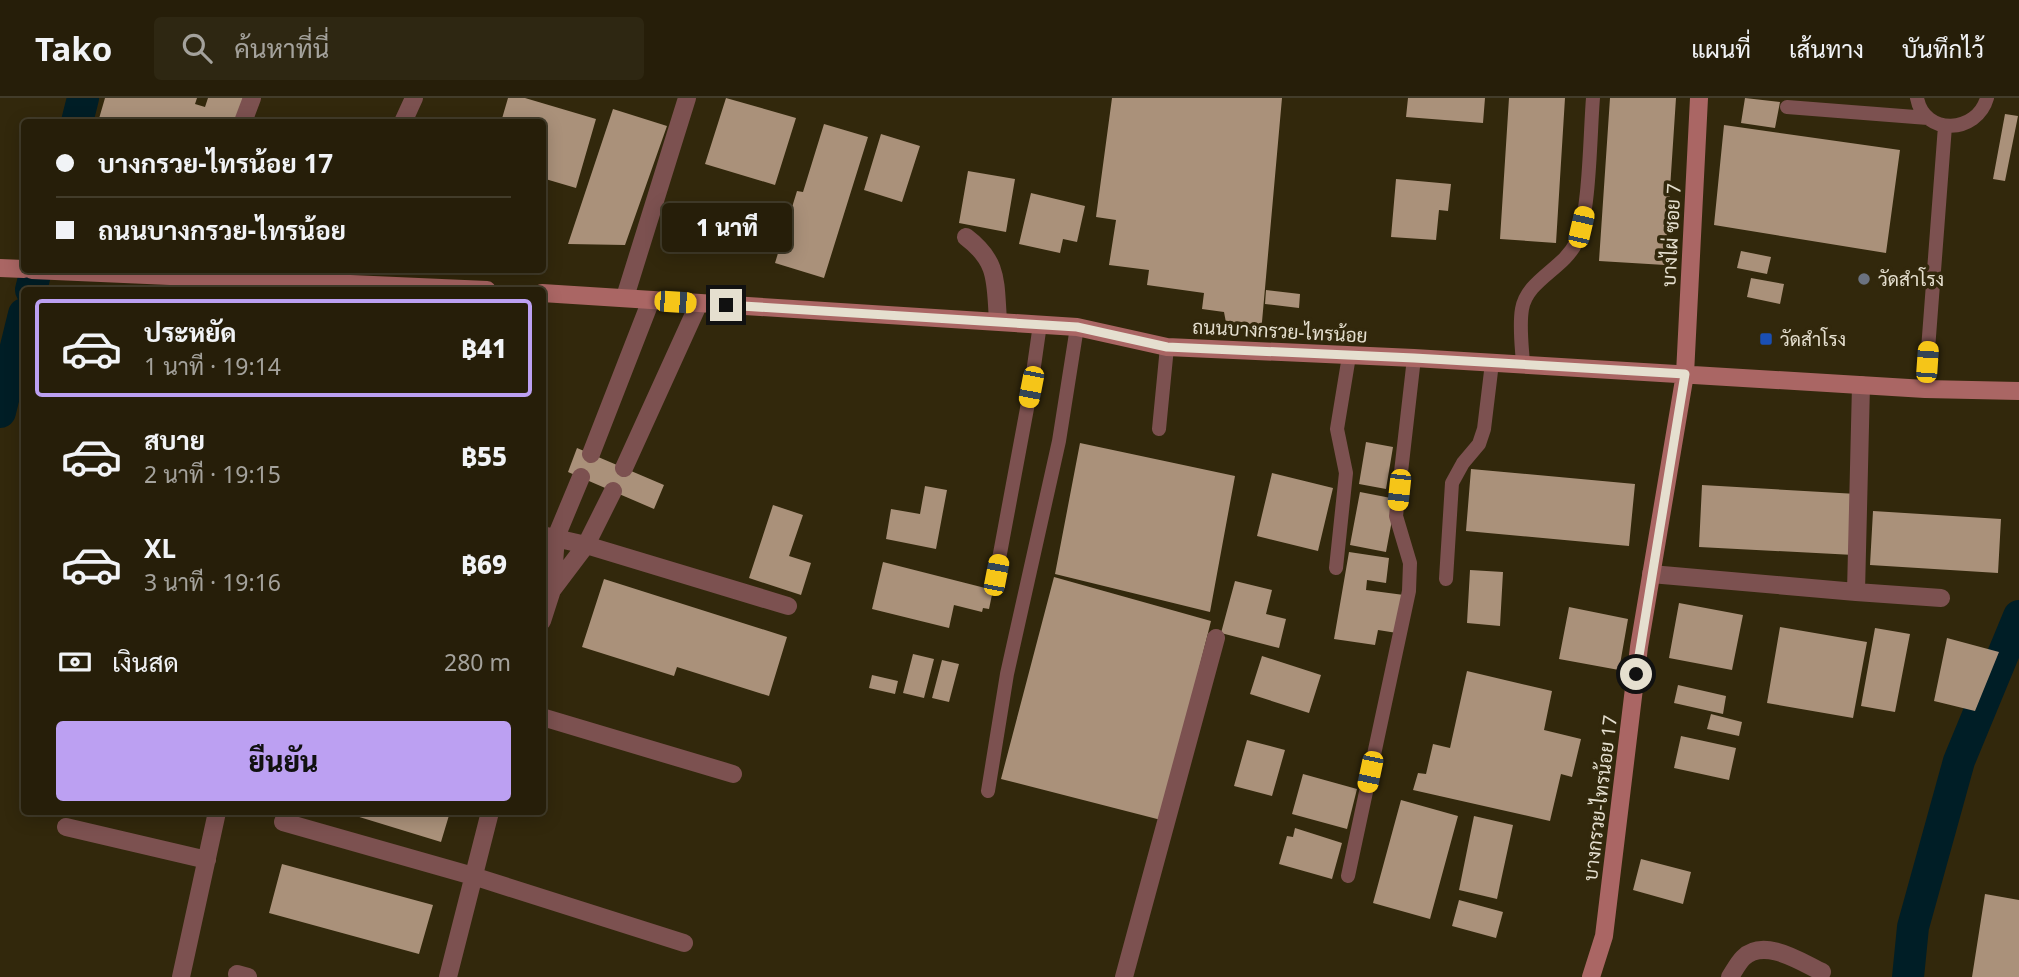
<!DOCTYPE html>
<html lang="th">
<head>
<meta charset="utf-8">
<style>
  :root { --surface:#261e09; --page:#2e2712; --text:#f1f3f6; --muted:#a4a29c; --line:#423c2a; --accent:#bca0f2 }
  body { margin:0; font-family:"Noto Sans",Sarabun,sans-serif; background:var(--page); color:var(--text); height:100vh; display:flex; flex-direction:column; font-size:26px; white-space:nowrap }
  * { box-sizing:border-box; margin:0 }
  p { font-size:23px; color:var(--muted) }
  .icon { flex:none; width:38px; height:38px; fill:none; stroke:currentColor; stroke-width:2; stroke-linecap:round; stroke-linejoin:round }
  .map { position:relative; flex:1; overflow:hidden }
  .side { position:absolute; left:21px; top:189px; width:525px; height:528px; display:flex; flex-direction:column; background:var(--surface); border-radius:7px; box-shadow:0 4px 18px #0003,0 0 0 2px var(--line) }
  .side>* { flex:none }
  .banner { position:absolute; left:21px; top:21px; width:525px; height:154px; border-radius:7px; box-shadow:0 4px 18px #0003,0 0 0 2px var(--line); display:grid; align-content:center; height:154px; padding:0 35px; background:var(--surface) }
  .end { position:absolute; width:32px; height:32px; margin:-16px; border:9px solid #e5dfcf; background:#111; box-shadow:0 0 0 4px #111 }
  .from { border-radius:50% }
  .bubble { position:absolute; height:49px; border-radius:7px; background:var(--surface); box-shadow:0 4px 18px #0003,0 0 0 2px var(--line); font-size:23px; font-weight:800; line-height:49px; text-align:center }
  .car { position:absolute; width:21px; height:42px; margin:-21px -10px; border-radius:9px; box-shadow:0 0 5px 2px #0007; background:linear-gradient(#f5c518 24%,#345 0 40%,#f5c518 0 76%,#345 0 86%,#f5c518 0) }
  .banner b { display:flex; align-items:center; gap:24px; height:66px; font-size:26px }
  .banner b+b { border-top:2px solid var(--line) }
  .banner i { width:18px; height:18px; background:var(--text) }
  ul { padding:12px 0 0; list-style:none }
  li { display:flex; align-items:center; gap:21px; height:98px; margin:0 14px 10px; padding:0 21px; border:4px solid transparent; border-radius:7px }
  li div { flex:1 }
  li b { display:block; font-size:26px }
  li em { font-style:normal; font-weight:800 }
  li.current { border-color:var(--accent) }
  li>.icon { width:63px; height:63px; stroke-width:1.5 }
  .pay { display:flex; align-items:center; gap:18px; height:77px; padding:0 35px; font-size:26px }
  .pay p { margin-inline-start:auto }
  .button { display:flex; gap:14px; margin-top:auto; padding:14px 35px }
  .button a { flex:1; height:80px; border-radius:7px; background:var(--accent); color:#111; font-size:28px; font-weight:800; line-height:80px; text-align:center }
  header { display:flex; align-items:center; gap:42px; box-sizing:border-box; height:98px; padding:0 35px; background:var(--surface); border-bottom:2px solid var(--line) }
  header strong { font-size:33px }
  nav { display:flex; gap:38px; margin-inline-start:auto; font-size:24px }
  .search { width:490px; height:63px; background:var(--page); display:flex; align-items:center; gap:18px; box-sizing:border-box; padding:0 24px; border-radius:7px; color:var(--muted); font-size:26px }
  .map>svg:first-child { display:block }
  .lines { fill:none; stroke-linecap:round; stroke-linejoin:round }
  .canal { stroke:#001e26; stroke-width:32 }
  .building { fill:#aa917a }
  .lane { stroke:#7c5150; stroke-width:14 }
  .street { stroke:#7c5150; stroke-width:18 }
  .secondary { stroke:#aa6664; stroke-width:18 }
  .route { stroke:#e5dfcf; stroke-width:9 }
  .worship-dot { fill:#6b7280; stroke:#32280c; stroke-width:2.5 }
  .transit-dot { fill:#1a4fb4; stroke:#32280c; stroke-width:2.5 }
  .labels { text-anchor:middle; stroke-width:7; stroke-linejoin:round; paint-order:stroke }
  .street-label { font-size:19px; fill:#e5dfcf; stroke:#32280c }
  .poi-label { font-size:19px; fill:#e5dfcf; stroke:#32280c; text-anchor:start }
</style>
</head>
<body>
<header>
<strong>Tako</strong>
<div class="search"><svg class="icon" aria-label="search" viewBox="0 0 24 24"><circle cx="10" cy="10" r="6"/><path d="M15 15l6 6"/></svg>ค้นหาที่นี่</div>
<nav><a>แผนที่</a><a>เส้นทาง</a><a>บันทึกไว้</a></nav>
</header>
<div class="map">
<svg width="2019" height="879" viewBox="0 0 2019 879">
  <rect width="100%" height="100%" fill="#32280c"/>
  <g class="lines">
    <path class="canal" d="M77,24l6,-24
      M31,192l5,-20
      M0,314l24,-98
      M1908,879l5,-50 46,-166 60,-145"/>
  </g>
  <path class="building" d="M105,0h92l-2,6 10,3 3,-9h35l-7,24h-138z
    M508,0h17l71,21 -20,69 -34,-10 5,-17 -5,-1v-38h-41z
    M726,0l70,20 -21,67 -70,-21z
    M1112,0h170l-21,235 -34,-5 -3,-16 -22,-3 2,-16 -57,-8 2,-15 -40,-5 7,-45 -20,-3z
    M1408,0h77l-2,25 -77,-6z
    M1509,0h56l-9,145 -56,-4z
    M1610,0h66l-11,167 -66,-4z
    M1745,0l35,4 -5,26 -34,-5z
    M613,11l54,17 -42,119 -57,-1z
    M2005,16l13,2 -13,65 -12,-2z
    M824,26l44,13 -44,141 -49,-15 22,-72 6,1z
    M1724,27l176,25 -14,103 -172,-28z
    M881,36l39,12 -18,56 -38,-12z
    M968,73l47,8 -9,53 -47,-9z
    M1396,81l55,5 -3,27 -9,-1 -3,30 -45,-3z
    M1031,95l54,13 -8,36 -14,-3 -3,14 -41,-9z
    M1741,153l30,6 -4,17 -30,-6z
    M1751,180l33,6 -4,20 -33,-7z
    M1266,192l34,4 -1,14 -34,-4z
    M1366,344l27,5 -7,42 -27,-5z
    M1080,345l155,33 -25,136 -155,-38z
    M577,350l87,37 -10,24 -86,-37z
    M1471,371l164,15 -6,62 -163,-15z
    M1272,375l61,15 -15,63 -61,-15z
    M1702,387l155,9 -3,61 -155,-8z
    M925,388l22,4 -11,59 -50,-10 5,-30 29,5z
    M1360,394l36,7 -10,53 -36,-7z
    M773,407l30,10 -14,41 22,7 -10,32 -52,-17z
    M1873,413l128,8 -3,54 -128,-8z
    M1349,454l40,6 -3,25 -19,-3 -1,10 38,5 -7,38 -19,-3 -3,15 -41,-6z
    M883,464l110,28 -4,19 -6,-1 -1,4 -28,-7 -5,23 -77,-19z
    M1470,472l33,2 -3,54 -33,-3z
    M1054,479l157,44 -50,199 -160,-41z
    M604,481l183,58 -18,59 -92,-29 -3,9 -92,-29z
    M1235,483l37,9 -6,24 20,5 -7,29 -58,-15z
    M1679,505l64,12 -11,55 -63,-12z
    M1569,509l59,12 -9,51 -60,-11z
    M1780,529l87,15 -14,76 -86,-15z
    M1875,530l35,6 -15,78 -34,-6z
    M1947,540l52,14 -24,59 -41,-10z
    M913,556l21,5 -10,39 -21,-5z
    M1262,558l59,19 -12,38 -59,-19z
    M942,562l17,4 -10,38 -17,-4z
    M1467,573l85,20 -8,39 37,9 -9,38 -11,-3 -11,47 -137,-31 5,-17 8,1 7,-30 17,4z
    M872,577l26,6 -3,13 -26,-6z
    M1678,587l48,11 -3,18 -49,-11z
    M1711,616l31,8 -3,14 -32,-7z
    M1681,638l55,12 -7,32 -55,-12z
    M1247,642l38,10 -13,46 -38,-10z
    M1303,676l54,15 -10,40 -55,-15z
    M1401,702l57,16 -28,103 -57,-16z
    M343,714h107l-9,30z
    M1474,718l39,9 -16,74 -38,-9z
    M1295,730l47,15 -10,36 -53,-15 8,-28 6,1z
    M1641,761l50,13 -8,32 -50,-14z
    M282,766l151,41 -14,49 -150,-41z
    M1985,796l34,6v77h-47z
    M1459,802l44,12 -7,26 -44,-12z"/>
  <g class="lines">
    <path class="lane" d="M1917,0c7,38 60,36 70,0
      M1787,9l141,11
      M1523,266c-1,-17 -4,-38 -1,-55 5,-29 41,-40 54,-66 14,-27 14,-111 17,-145
      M1925,291l20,-263
      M1159,331l8,-82
      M1336,470l10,-95 -9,-44 12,-73
      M996,477l35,-188 9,-63
      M1446,481l6,-96 11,-20 16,-19 5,-15 8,-66
      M988,693l19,-117 52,-233 18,-114
      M1348,778l61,-285 1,-28 -14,-47 18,-158"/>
    <path class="street" d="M243,24l9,-24
      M403,24l11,-24
      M966,139c33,25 29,45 32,83
      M625,199l62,-199
      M591,356l60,-154
      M624,370l75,-165
      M542,437l44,10 202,61
      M1651,476l205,18 5,-207
      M552,492l34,-45 27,-54
      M1856,494l85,6
      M542,523l10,-31 4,-53 25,-60
      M542,619l191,57
      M283,724l190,54 211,67
      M66,729l141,33
      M237,876l11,3
      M181,879l36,-165
      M448,879l42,-165
      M1124,879l92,-339
      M1730,879c4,-6 8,-14 13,-19 21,-21 58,4 79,14"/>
    <path class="secondary" d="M0,170l24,1
      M32,172l455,20
      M542,195l535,34 90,20 247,11 511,31 94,2
      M1591,879l13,-41 35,-289 46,-273 14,-276"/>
  </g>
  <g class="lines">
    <path class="route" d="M726,207l351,22 90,20 247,11 271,16 -49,300"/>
  </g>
  <circle class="worship-dot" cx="1864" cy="181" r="7"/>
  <rect class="transit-dot" x="1759" y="234" width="14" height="14" rx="3.5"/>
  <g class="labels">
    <g class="street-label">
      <text transform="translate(1671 137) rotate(-87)" y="7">บางไผ่ ซอย 7</text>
      <text transform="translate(1280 233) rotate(3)" y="7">ถนนบางกรวย-ไทรน้อย</text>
      <text transform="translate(1600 700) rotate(-83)" y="7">บางกรวย-ไทรน้อย 17</text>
    </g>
    <g class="poi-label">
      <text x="1878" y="188">วัดสําโรง</text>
      <text x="1780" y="248">วัดสำโรง</text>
    </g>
  </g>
</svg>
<i class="end from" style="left:1636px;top:576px"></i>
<i class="end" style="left:726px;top:207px"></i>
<div class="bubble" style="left:662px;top:105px;width:130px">1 นาที</div>
<i class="car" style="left:1581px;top:129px;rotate:13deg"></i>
<i class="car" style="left:675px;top:204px;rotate:94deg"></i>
<i class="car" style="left:1927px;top:264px;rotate:4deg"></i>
<i class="car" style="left:1031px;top:289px;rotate:191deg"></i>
<i class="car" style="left:1399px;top:392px;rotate:186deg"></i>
<i class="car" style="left:996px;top:477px;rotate:11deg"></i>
<i class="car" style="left:1370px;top:674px;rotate:192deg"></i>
<div class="banner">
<b><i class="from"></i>บางกรวย-ไทรน้อย 17</b>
<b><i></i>ถนนบางกรวย-ไทรน้อย</b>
</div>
<section class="side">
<ul>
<li class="current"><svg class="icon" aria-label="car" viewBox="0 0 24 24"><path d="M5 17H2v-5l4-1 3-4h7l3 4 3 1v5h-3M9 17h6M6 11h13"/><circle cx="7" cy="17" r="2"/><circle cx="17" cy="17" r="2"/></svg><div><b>ประหยัด</b><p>1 นาที · 19:14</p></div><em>฿41</em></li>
<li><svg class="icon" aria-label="car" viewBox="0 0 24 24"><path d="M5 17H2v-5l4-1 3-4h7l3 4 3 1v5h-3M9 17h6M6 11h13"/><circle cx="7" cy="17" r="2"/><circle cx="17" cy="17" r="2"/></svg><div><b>สบาย</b><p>2 นาที · 19:15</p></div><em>฿55</em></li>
<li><svg class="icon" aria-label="car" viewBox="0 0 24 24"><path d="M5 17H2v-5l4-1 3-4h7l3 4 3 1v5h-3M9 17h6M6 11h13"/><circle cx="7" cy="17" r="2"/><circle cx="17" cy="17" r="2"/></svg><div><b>XL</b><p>3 นาที · 19:16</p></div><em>฿69</em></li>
</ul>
<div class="pay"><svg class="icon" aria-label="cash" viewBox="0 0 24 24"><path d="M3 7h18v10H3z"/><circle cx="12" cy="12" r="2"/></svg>เงินสด<p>280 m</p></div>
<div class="button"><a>ยืนยัน</a></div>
</section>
</div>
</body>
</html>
